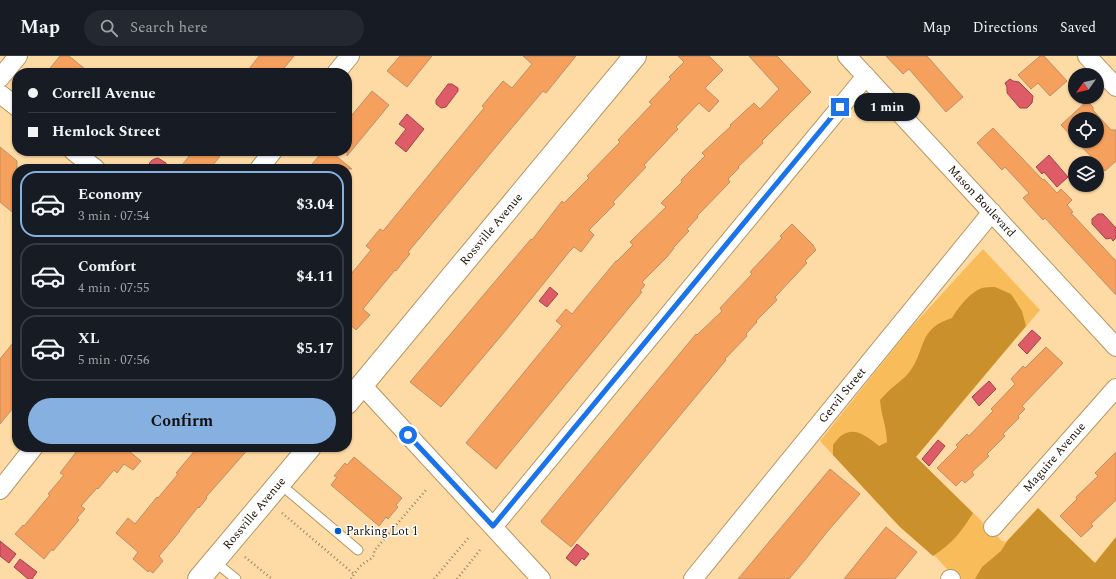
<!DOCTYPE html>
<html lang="en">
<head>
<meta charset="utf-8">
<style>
  :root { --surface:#171b24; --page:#242831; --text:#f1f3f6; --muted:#9ea1a6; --line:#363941; --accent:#85b0e0 }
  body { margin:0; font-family:Spectral,serif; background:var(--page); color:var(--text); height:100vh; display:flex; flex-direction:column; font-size:15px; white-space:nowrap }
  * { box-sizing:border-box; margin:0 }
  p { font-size:13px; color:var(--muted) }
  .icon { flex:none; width:22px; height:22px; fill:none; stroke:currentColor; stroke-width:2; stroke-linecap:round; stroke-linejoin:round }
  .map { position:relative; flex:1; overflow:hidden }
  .drawer { position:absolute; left:12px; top:108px; width:340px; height:288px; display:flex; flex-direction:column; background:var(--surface); border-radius:16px; box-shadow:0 1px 3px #0004 }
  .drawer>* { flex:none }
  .banner { position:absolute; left:12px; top:12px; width:340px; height:88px; border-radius:16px; box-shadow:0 1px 3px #0004; display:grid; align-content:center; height:88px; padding:0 16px; background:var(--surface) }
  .needle { width:26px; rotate:236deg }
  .fabs { position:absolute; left:1068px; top:12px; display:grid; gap:8px }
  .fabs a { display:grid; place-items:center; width:36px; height:36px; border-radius:50%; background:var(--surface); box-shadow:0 1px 3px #0004; font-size:20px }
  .end { position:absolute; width:18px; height:18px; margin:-9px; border:5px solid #1a73e8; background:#fff; box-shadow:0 0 0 2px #fff }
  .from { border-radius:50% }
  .bubble { position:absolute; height:28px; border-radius:14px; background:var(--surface); box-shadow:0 1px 3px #0004; font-size:13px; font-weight:700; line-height:28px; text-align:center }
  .banner b { display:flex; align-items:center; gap:14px; height:38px; font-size:15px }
  .banner b+b { border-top:1px solid var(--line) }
  .banner i { width:10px; height:10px; background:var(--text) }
  ul { padding:7px 0 0; list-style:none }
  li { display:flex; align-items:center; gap:12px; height:66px; margin:0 8px 6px; padding:0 8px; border:2px solid var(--line); border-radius:16px }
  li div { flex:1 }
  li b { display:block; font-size:15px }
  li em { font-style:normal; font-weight:700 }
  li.on { border-color:var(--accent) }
  li>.icon { width:36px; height:36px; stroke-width:1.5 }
  .button { display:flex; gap:8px; margin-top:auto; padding:8px 16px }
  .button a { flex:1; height:46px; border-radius:24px; background:var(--accent); color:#111; font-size:16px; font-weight:700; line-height:46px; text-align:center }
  header { display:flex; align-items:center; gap:24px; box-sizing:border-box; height:56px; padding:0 20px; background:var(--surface); border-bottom:1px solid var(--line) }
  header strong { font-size:19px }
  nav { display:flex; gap:22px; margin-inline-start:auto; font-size:14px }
  .search { width:280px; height:36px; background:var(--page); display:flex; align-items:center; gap:10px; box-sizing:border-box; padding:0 14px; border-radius:22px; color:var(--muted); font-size:15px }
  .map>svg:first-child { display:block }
  .green { fill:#f9bc5a }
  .forest { fill:#c9902b }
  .water { fill:#de5c68; stroke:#a34449 }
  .building { fill:#f5a05d; stroke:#c08e69 }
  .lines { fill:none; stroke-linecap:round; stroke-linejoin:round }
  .service-casing { stroke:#b89662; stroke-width:11 }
  .minor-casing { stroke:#b89662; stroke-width:20 }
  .tertiary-casing { stroke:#b89662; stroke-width:24 }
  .path { stroke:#9b825d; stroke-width:2.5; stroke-dasharray:1 3; stroke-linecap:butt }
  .service { stroke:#fff; stroke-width:9 }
  .minor { stroke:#fff; stroke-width:18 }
  .tertiary { stroke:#fff; stroke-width:22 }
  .route { stroke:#1a73e8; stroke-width:5 }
  .poi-dot { fill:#005dc6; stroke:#fff; stroke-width:1.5 }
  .labels { text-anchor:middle; stroke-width:3; stroke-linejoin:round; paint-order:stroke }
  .street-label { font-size:12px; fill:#190d00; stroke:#fff }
  .poi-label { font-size:12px; fill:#190d00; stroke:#fff; text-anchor:start }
</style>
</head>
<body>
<header>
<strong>Map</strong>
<div class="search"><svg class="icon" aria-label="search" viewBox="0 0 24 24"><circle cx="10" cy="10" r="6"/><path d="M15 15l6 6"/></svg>Search here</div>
<nav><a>Map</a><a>Directions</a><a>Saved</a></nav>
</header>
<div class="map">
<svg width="1116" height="523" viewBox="0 0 1116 523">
  <rect width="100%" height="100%" fill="#fedaa4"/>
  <path class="green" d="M983,193l57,61 -124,147 86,84 3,1 3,-2 30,-32 57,55 21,-26v42h-160l-19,-21 -37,-31 -80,-86 88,-110z"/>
  <path class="forest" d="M995,231l16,7 11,17 4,15 -110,131 57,56c-12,19 -20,30 -40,43l-33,-29 -67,-72v-10c15,-22 29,-13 46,1l8,-4c0,-14 -6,-27 -7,-42 4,-4 8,-9 13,-13 5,-4 10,-8 14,-12 20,-23 9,-46 45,-57 6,-10 18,-26 30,-30 4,-1 9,-1 13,-1z
    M1038,452l57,55 21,-26v42h-141l7,-12 19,-16 7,-11z"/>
  <path class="water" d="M1010,23l3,2 6,1 14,14 -1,7 -5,5h-7l-13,-15v-6l-2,-4z
    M448,28h4l6,4v3l-12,16 -5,1 -5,-4v-4z
    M407,58l17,15 -18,23 -11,-9 11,-14 -7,-5z
    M1049,99l19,22 -11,10 -13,-15 -2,2 -6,-7z
    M158,102l8,5 1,6h-18c-1,-7 3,-10 9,-11z
    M1098,158h5l13,14v10l-3,3 -2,-3 -5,1 -14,-15v-5z
    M550,231l8,7 -11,13 -8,-6z
    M1032,274l9,8 -14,16 -9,-9z
    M989,325l7,8 -17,17 -7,-9z
    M938,384l7,6 -16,20 -7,-7z
    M0,485l16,13 -7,9 -9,-7z
    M577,488l12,10 -5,6 -2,-2 -6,8 -10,-8z
    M20,503l17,13 -5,7h-4l-14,-12z"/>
  <path class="building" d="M60,0h9l21,17h-44z
    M259,0h35l-14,17h-34z
    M400,0h32l-25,31 -20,-16z
    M523,0h53l-30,37 -3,-2 -33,39 -102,122 2,2 -7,8 -7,9 -1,-1 -32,39 7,6 -14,15 -9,-8v-43l24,-29 -5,-4 14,-17 3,2 101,-123 -2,-2 21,-25 9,7 20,-24z
    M678,0h31l14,14 -18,18 14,13 -10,11 -10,-9 -23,24 2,2 -34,36 2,2 -33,35 2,2 -26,26 5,5 -13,17 -7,-5 -5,5 -63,78 -65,77 -31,-25 121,-143 1,1 30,-39 2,2 25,-25 -2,-2 33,-34 -2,-2 34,-36 -3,-2 22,-23 -2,-2 15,-15z
    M749,0h28l34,36 -49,49 1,2 -25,24 1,1 -11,11 2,3 -33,34 1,1 -11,12 2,2 -16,17h1l-7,9 -25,25 3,3 -5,6 2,1 -146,177 -30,-26 96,-117 -6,-5 10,-12 6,5 44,-53h1l16,-16 -3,-3 36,-35 -5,-4 21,-21 -1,-2 24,-24 -3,-3 29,-27 -1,-1 24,-22 6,6 19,-20z
    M886,0h41l36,41 -17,15 -37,-43 -6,5z
    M1040,0h4l23,25 -17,15 -12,-13 -7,6 -13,-14z
    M372,35l17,14 -42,51v-35z
    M1087,45l6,6v3l18,20h5v31l-11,10 -29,-30h21v-22h-22v21l-14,-15z
    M993,72l50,52 1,-1 13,14 4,-4 11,11 -5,5 6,7 -2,1 45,48v34l-71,-77 -2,2 -20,-22 6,-5 -24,-26 -3,3 -25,-27z
    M0,91l17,14v55l-17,-14z
    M193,95h31l-14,18h-31z
    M323,95h7l22,18h-44z
    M792,168l22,22h-1l3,4 -11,11 2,2 -32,34 2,3 -21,21 1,1 -11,12 1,2 -22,23 1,1 -155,187 -29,-24 -1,-2 155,-187 1,1 25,-24 -2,-3 32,-34 -2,-2 32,-34 -2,-2z
    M17,282v65l-17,21v-65z
    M1046,291l17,16 -41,43 3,3 -7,7 1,2 -16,16 2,2 -18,18 2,2 -17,16 2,3 -9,8 -3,-3 -6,6 -19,-18 21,-21 -2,-2 11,-11 2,2 24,-25 -2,-2 24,-25 -4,-5 12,-13 2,2z
    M80,391h44l17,14 -8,9 -9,-6 -7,9 -3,-3 -16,19 -1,-1 -16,18 4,3 -8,9 2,2 -26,31 -1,-2 -8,10 -29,-25 8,-9 1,1 26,-31 -2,-1 16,-19 -4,-2z
    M198,391h52l-44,50 1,1 -8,10 -1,-1 -19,24h1l-21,25 4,5 -10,12 -4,-3 -1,2 -15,-13 5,-7 -22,-19 12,-15 7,6 22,-27 1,1 20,-24 -2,-1z
    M1116,396v48l-25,24 2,2 -12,11 -21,-21 17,-17 -1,-2 22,-21 -3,-3z
    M354,401l48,41 -6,7 2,2 -6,7 -4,5 -2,-2 -7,9 -48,-41 6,-8 -3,-1 6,-7 5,-6 2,2z
    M830,413l30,25 -33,38 -22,28 -16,19h-51z
    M886,471l31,25 -22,27h-51z"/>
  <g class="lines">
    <g class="service-casing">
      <path id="service" d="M280,428l78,66
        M214,505l22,18"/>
    </g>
    <g class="minor-casing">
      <path id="minor" d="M847,0l269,291
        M1087,0l29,31
        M336,17l14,-17
        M0,22l18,-22
        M0,38l17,13
        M73,95l23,18
        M259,113l14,-18
        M362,329l179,194
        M0,434l34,-43
        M493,471l373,-451
        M993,471l123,-139
        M693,523l299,-367
        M950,523h1"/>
    </g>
    <g class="tertiary-casing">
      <path id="tertiary" d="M347,347l288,-347
        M199,523l111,-132"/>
    </g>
    <path class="path" d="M282,457l72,61
      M245,501l27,22
      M351,523c3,-5 7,-11 12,-15 4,-4 12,-5 11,-13l52,-61
      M434,523l35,-42
      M457,523l23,-29"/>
    <use href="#service" class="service"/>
    <use href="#minor" class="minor"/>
    <use href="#tertiary" class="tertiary"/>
  </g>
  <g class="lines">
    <path class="route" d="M408,379l85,91 347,-419"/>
  </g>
  <circle class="poi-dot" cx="338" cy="475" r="4"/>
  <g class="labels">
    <g class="street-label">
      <text transform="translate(982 145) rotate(47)" y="4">Mason Boulevard</text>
      <text transform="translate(491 173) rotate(-50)" y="4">Rossville Avenue</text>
      <text transform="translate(842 339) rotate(-51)" y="4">Gervil Street</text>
      <text transform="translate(1054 401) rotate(-49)" y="4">Maguire Avenue</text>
      <text transform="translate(254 457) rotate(-50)" y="4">Rossville Avenue</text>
    </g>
    <g class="poi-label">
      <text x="346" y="479">Parking Lot 1</text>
    </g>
  </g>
</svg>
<div class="fabs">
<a><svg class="needle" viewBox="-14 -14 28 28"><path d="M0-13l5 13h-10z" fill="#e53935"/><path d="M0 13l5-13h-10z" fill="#9ea1a6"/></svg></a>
<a><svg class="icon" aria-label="locate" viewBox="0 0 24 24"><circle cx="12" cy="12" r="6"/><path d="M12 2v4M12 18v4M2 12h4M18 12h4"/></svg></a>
<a><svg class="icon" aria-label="layers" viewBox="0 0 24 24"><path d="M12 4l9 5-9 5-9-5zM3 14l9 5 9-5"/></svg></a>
</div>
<i class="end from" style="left:408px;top:379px"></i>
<i class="end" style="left:840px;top:51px"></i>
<div class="bubble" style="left:854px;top:37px;width:66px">1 min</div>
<div class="banner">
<b><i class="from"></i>Correll Avenue</b>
<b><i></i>Hemlock Street</b>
</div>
<section class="drawer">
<ul>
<li class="on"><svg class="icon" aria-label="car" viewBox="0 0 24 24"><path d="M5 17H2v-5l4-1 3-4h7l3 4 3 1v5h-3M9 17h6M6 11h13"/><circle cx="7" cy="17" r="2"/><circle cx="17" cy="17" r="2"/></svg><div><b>Economy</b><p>3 min · 07:54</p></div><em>$3.04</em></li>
<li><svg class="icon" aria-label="car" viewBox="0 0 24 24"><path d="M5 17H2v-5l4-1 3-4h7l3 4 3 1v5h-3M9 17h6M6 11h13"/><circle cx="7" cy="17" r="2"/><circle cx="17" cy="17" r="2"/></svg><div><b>Comfort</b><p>4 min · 07:55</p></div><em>$4.11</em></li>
<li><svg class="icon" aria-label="car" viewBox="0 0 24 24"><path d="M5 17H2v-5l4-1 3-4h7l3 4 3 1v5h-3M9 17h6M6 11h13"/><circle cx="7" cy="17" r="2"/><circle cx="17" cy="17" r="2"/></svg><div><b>XL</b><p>5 min · 07:56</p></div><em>$5.17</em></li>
</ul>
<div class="button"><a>Confirm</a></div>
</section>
</div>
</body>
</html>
